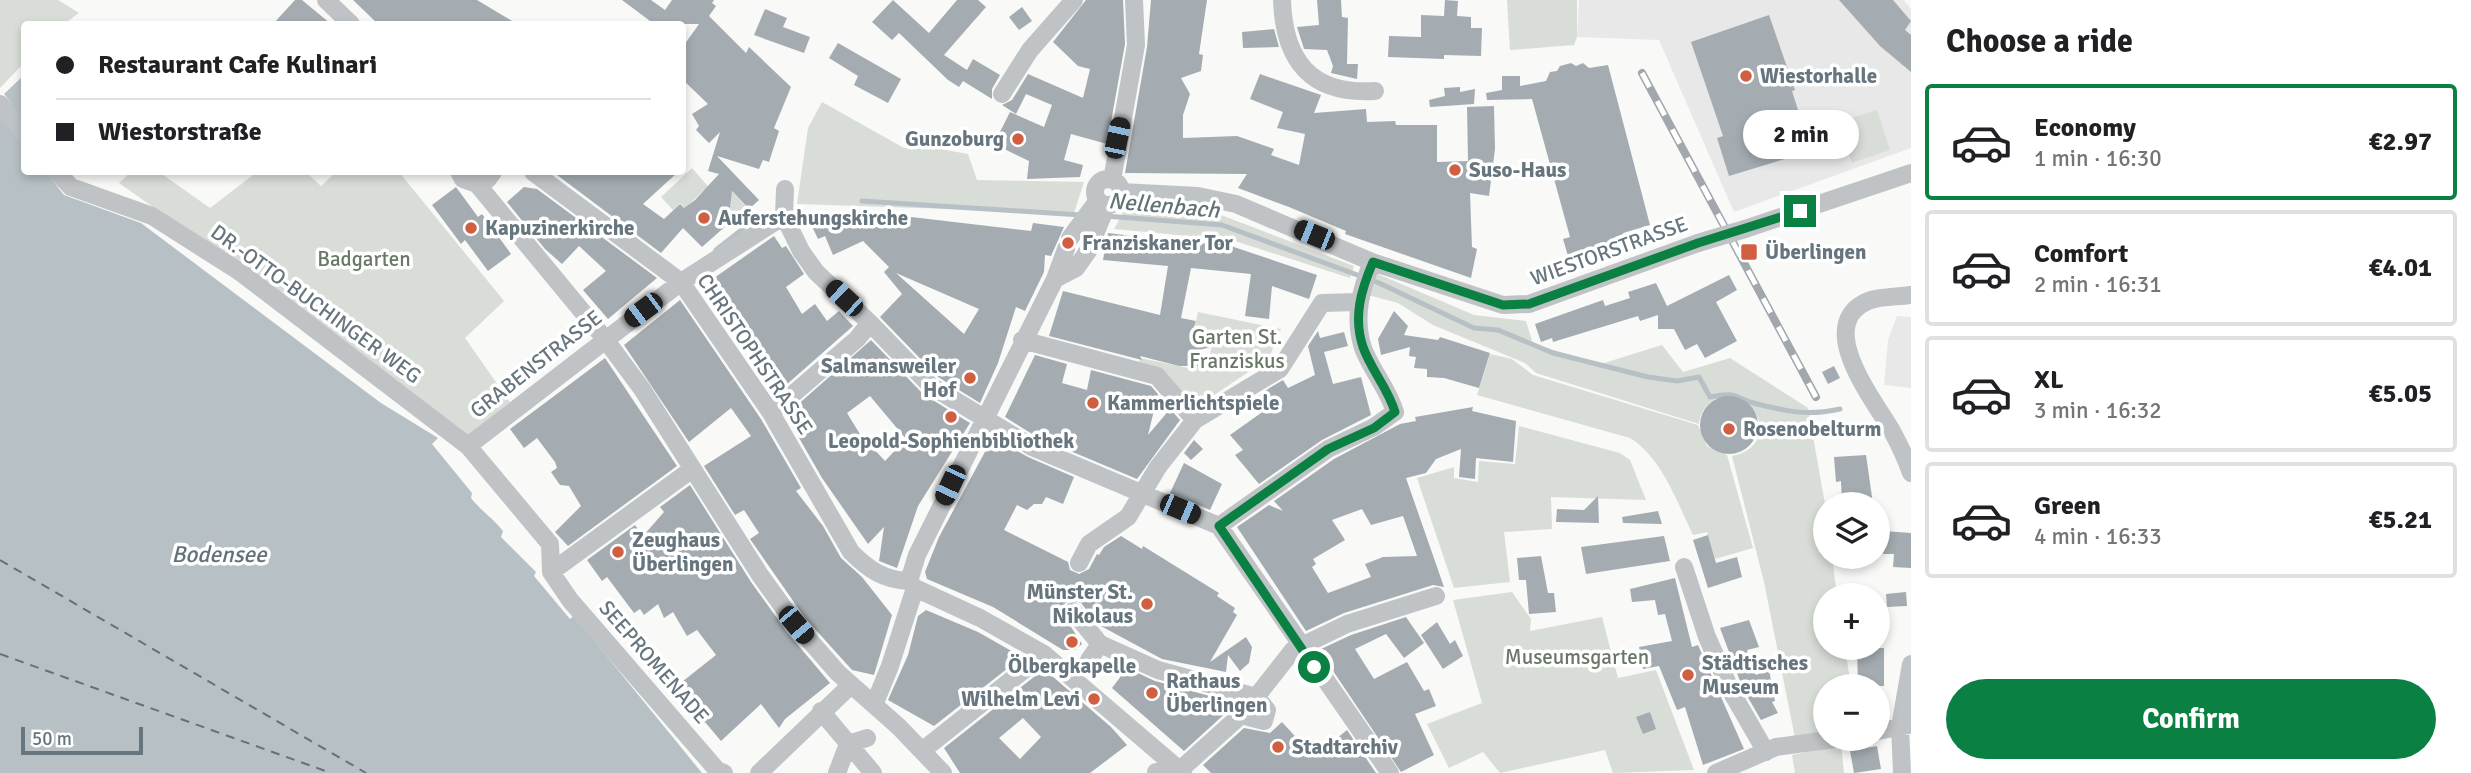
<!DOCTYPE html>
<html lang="en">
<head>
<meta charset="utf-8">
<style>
  :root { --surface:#fff; --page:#f2f2f2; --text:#202124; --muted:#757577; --line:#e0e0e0; --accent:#0b8043 }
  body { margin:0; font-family:Signika,sans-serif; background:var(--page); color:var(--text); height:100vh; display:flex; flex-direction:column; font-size:26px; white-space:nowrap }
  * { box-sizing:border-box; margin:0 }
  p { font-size:23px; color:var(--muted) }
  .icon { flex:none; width:38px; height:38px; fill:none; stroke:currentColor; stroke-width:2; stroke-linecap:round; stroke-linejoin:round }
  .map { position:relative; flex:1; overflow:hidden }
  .sheet { display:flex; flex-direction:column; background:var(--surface); width:560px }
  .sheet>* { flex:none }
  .banner { position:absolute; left:21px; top:21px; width:665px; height:154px; border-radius:7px; box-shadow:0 4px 10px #0003; display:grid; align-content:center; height:154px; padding:0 35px; background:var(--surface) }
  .fabs { position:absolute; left:1813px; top:492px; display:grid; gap:14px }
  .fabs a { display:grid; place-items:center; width:77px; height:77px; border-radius:50%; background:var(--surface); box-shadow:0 4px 10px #0003; font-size:35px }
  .scale { position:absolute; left:21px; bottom:18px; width:122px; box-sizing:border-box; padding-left:7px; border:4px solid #67757e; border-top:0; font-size:19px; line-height:24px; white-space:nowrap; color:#67757e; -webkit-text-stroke:5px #fff; paint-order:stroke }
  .end { position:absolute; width:32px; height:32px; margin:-16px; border:9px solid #0b8043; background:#fff; box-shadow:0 0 0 4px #fff }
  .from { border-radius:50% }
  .bubble { position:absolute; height:49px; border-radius:24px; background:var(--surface); box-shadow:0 4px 10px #0003; font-size:23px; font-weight:700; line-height:49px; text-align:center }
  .car { position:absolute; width:21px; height:42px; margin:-21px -10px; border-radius:9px; box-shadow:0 0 5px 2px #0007; background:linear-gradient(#222 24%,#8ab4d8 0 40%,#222 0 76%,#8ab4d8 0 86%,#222 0) }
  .banner b { display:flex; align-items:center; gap:24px; height:66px; font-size:26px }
  .banner b+b { border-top:2px solid var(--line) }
  .banner i { width:18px; height:18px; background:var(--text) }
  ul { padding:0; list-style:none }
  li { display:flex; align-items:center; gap:21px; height:116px; margin:0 14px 10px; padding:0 21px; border:4px solid var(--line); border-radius:7px }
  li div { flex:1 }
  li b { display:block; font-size:26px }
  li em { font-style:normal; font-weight:700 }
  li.selected { border-color:var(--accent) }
  li>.icon { width:63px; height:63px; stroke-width:1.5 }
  h2 { padding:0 35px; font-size:32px; line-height:84px }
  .primary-button { display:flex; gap:14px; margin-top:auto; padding:14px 35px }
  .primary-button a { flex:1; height:80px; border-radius:42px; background:var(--accent); color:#fff; font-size:28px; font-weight:700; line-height:80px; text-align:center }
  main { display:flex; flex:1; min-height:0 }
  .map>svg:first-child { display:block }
  .built { fill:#e7e8e7 }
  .green { fill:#d9ddd7 }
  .water { fill:#b7c1c5 }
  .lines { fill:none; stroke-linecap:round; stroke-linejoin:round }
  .stream { stroke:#b7c1c5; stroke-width:5 }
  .ferry { stroke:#627378; stroke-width:2; stroke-dasharray:9 7; stroke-linecap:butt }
  .building { fill:#a4acb1; fill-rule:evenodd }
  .minor { stroke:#bfc3c6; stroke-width:18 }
  .rail-casing { stroke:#a1a7ac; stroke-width:8 }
  .rail { stroke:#fff; stroke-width:5; stroke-dasharray:16; stroke-linecap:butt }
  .minor-bridge { stroke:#bfc3c6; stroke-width:18 }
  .route { stroke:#0b8043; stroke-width:9 }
  .poi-dot { fill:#d05e40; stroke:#fff; stroke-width:2.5 }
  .labels { text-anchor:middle; stroke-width:7; stroke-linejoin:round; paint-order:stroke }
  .poi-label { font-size:21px; font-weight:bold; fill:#67757e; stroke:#fff; text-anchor:start }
  .street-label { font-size:21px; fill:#67757e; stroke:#fff }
  .park-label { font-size:21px; fill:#697766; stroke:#fff }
  .water-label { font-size:23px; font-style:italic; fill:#627378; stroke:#fff }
</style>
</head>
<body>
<main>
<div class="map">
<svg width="1911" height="773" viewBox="0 0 1911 773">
  <rect width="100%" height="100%" fill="#f9f9f7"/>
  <path class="built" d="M1579,0h325l7,9v139l-177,64 -75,-172 -82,-3z
    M1897,316l14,1v71l-27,-3 4,-45z"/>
  <path class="green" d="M0,0h58l21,13 -15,11h-40v39l-24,25z
    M1507,0h70v37l-3,8 -64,5z
    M822,102l82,46 15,-3 49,9 9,26 107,2 -10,31 -277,-9 11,-76z
    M1877,110l13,40 -38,13 -13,-41z
    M692,168l20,23 11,-9 28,30 -12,8 -23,-26 -5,4 -7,-8 -19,18 -5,-5 -7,7 -12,-13z
    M131,172h28l51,36 47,-36h49l15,14 15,-14h63l105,129 -39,37 45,64 -47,37 -233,-178 -111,-78z
    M1124,211l97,4 133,51 -4,12 -118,-38 -118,-11z
    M1373,272l101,43 52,6 7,23 68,20 61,-19 21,27 47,-14 78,50 17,96v52l7,1 5,38h-12v53h20l6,38h-26v46l-30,6 -31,-156 -32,-126c37,-7 35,-45 5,-60 -20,-2 -35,7 -38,28l-163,-51 -11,-10 -92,-38 -35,-22 -30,-8z
    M1198,312l83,17 -12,29 -77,52 -54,-44 2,-8 53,11 15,-7 4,-16 -10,-13 -8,-1z
    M1490,354l22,5 21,16 165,50 9,21 20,9 26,93 -38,11 -8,-27 -14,3c-16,-33 -31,-77 -63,-97l-153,-43z
    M1519,426l101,27 10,7 16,40 -95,-3 1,32 -48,3 6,50 -56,6 -37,-110 37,-11v11l24,4 1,-21 36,3z
    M1512,592l19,27 -1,12 72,-14 16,61 38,-8 38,100 -81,3 -8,-23 -105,23 -17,-21 -34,16 -22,-44 55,-21 -29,-103z
    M1841,744l3,29h-49l-3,-18z"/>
  <path class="water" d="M24,75v97h22l18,23 77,28 240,180 57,35 -6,6 40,49 -1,5c10,13 22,20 32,33l-2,6 35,35 -2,4 36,43 4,-3 128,157h-702v-662l11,-8 -7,-9z"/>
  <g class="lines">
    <path class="stream" d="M862,201l219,14
      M1105,216l117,9 157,58 95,45 24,2 55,23 95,24 29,4 22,-4 11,20c32,-6 22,1 47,7 33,8 51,12 83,5
      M716,250l28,-22"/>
    <path class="ferry" d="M0,560l366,213
      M0,654l331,119"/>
  </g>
  <path class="building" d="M295,0h7l29,24h-58z
    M353,0h124l40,24h-139z
    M622,0h29l14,10 7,-10h42l-2,3 4,3 -7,10 37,37 3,-6 42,40 -17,41 5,3 -10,31 -6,-2 -4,9 -42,-13 42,44 -10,9 -17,-18 -4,33 -26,23 -19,-19 -22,25 -108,-81h125l-35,32 21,15 16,-15 4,4 11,-8 24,-26 -11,-3 12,-39 -11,11 -13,-13 3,-4 -7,-12 16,-10 -26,-25v-31l17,-24h-45z
    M893,0l36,33 28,-33h21l8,7 -42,48 23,15 6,-11 27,16 -8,14v10l-29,-18 -4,6 -11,-7 -49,-47 -7,7 -20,-18z
    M1086,0h37l2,44 -18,100 -36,-10 -7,26 19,5 -3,12 -53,2 2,-18 -35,-17 16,-32 34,15 8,-22 -26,-11 -10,20 -14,-9 10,-5 16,-26 55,24 7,-29 -12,-3 -25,-24z
    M1151,0h56l-8,54 4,1 -2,16 -20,7 9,16 -7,21v23l54,-2 37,13 -3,6 28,10 6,-31 -28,-6 6,-16 -33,-13 10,-25 61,21 -7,18 52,-4 1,13 28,-1 1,4h41v37l31,-1 -1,-54 27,-1 1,43 -6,47 -19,-3 2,54 5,2 -6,29 -126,-44 1,-3 -57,-24 -51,-19 9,-14 -122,-1 22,-126z
    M1317,0h24l1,17 6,1 -1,46h11l-1,15 -26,-6 2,-7 -6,-16 -23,-1 -7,-22 22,-2z
    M1445,0l13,1 -1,15 14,1v11h11l-1,28 -37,-1v4l-56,-2 1,-21 32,1v-22l23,1z
    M1839,0h54l18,21 -6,9 6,5v37l-31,-26z
    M1022,7l10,14 -13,9 -10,-13z
    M765,9l22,9 -4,9 27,10 -6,16 -50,-18z
    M1769,15l26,75 -3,1 19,60 -82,25 -12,-38 6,-2 -32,-94z
    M1274,29l5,18 -36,1 -1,-16z
    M838,43l63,36 -13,24 -34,-18 4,-9 -29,-18z
    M1571,63l5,3 7,-3 6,5 19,-3 42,160 -27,8 3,13 -58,10 -5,-17 7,-2 -38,-138 -45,1 -1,-7 16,-3v-14h18v10l26,-5 4,-9 7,-1 3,-5z
    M1460,87v5l15,-3 -1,15 -44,3 -1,-7 16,-4 -1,-8z
    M456,187l22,30 4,-3 29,40 -23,17 -23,-31 -4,4 -29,-39z
    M524,187l13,2 120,89 -49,41 -25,-29 23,-19 -27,-25 -17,18 -17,-15 -38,-47z
    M894,215l137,16 2,-8 31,4 -13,29 -6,-1 -1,17 -19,39 -9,-4 -18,56 -18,40 -42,-26 -58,-60 22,-23 -18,-22 5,-5 -26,-26 -30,14 -8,-19 -7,3 -8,-17 17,-4zM896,273l83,36 -15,25z
    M1108,233l90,11 21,-2 98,33 -8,24 -37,-13 -3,33 -24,-3 6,-42 -60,-6 -10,50 15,3 -2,6 15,12 2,8 -12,3 10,9 -7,7h-23l-39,-10 2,4 -93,-24 14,-45 97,24 8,-49 -65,-6z
    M774,236l8,12 4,-2 18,28 -18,13 16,27 13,-10 12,17 12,-10 14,15 -76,67 -73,-108z
    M1729,275l8,15 -21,12 21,39 -32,17 -8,-14 -12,6 -11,-21h-16v-14l-18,6 -2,-5 -85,26 -1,-4 -11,4 -6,-18 68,-24 2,6 25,-8 -2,-6 28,-9 11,23z
    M680,300l81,119 40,69 -5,3 27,35 18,32 21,19 30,38 -18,60 -22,-5 -47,-52 -55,-79 9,-6 -15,-23 -9,5 -31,-49 47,-30 -20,-28 -42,34 -65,-97z
    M1394,311l14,15 -4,9 34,5 2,-3 50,16 -11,35 -35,-10 -17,-1v-8l-13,-1 2,-11 -7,-1 1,-9 -29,8 -3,-16z
    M1318,331l2,7 24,-6 4,14 -24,6 9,32 28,-7 10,38 -49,25 -63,44 -24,-29 8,-5 -13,-15 31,-22 -8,-13 15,-11 15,-9 5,8 27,-13 -7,-29z
    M871,340l52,54 47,29 -52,83 -21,62 -18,-7 5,-34 -16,17 -46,-66 -36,-63zM870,396l36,43 -21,22 -13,-14 -3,2 -22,-36z
    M1035,355l32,9 -5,19 25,7 4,-20 60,16 7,8 -10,41 22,-26 10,11 -43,59 -100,-42 -32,-20z
    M605,358l72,108 -109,80 -13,-14 26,-26 -12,-20 -9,-1 -9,-13 6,-4 -2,-6 -18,-24 -13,10 -14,-19z
    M1834,366l6,12 -12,6 -6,-12z
    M1700 425a29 29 0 1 1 58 0a29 29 0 1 1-58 0Z
    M1473,407l-1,4 44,10 -3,41 -37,-4 -1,21 -16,-2 2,-28 -25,10 -10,14 -20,5 38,109 -11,-2 -89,28 -38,18 -69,-104 32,-22 14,6 -9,-10 60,-42 66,-35 16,-3 -1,-4zM1362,509l9,16 32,-9 14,40 -34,1 -18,7 6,13 -43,16 -16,-26 4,-3 -3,-5 32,-19 -13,-20z
    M993,437l35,20 46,20 -11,27 -17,-7 -4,7h-8l-7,6 -10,-5 -13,25 64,32 2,8 9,4 10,-5 8,-15 2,1 5,-8 17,-11 21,13 1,-3 76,47 -2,3 18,12 -2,4 4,3 -27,47 36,-25 6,10 -3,16 -9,8 -12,-16 -2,17 -64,-13 -63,-34 -18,-22 -9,-3 -7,3 -3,10 20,31 -7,6h-12l-70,-43 -66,-28 -2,-7 14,-35z
    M1194,440l9,9 -12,11 -7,-7z
    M1866,455l7,49h-31l-1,-23 -5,1 -2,-25z
    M1184,463l38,21 -12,26 -40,-17z
    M690,485l61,97 36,50 43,51 -45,36 -6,9 -18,-24 -40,37 -16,-19 -3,2 -29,-35 43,-34 -19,-25 -10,6 -14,-24 -9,6 -6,-14 -14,11 -4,-6 -6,4 -27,-36 -5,4 -15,-21 48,-35 8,11 21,-24 -4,-5z
    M1598,496l1,27 -43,-1 1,-13 27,1z
    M1658,511l4,13 -39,-1 -1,-6z
    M1884,531l27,2v35l-18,-1 1,-13h-11z
    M1708,535l8,28 21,-6 5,20 -34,11 -15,-48z
    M1664,536l6,25 -84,13 -5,-27z
    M1541,556l7,37h6l2,19 -27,2 -3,-34h-7l-2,-22z
    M1675,578l17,69 6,-2 46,104 -41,16 -18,-58 -8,3 -18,-44 -16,3 -4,-22 33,-6 -7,-27 -7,1 -3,-15 -23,2 -2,-13z
    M1906,592l1,14 -20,1 -1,-13z
    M926,610l52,22 44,25 -88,69 -46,-26 20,-45 10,-39z
    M1406,617l18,26 -20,15 -18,-24 -31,15 19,30 33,-17 17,29 5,-2 7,17 -21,8 19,41 -33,17 -82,-122 32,-15z
    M1749,620l10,27 -12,3 9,25 13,-5 6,31 -3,1 6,11 -17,7 -18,-31 -23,-61z
    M1437,622l13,22 5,-4 8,16 -20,13 -22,-34z
    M1857,648h27v38h-26z
    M1127,668l28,13 62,17 12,12 -45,41 -72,-63z
    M1044,669l67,58 16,18 -37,28h-130l-16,-25zM1023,718l18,19 -21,22 -21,-21z
    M1650,712l6,17 -13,5 -7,-17z
    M1282,722l32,35 33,-27 29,43h-165l-8,-8 41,-37 26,5z
    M1877,746l4,23 -27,4 -4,-22z"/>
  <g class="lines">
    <path class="minor" d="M326,0l25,24
      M1282,0c2,61 29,95 93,91
      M1002,94l28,-44 44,-50
      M0,104l24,29
      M57,172l14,15 81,29 88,56 228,174 82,98 1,28 19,28 147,170 7,3
      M459,172l4,7 14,5 11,-5 5,-7
      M533,172l148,110 90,131 80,139c18,18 33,28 58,29
      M1095 192a13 13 0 1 1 26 0a13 13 0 1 1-26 0Z
      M1112,180l24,-135 -2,-45
      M477,184l128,155 37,50 118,186 36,50 42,48 61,54 44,46
      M785,189l-1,27 17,35 15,21 54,51 61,63 101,61 187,79 171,247
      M1121,192l77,4 38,8 136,58 131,43 26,-1 169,-61
      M1745,229l166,-56
      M1070,238l28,-38
      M1055,279l21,-11 12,-17 19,-46
      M1911,295c-13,2 -31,1 -43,6 -56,24 9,103 25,132 7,13 13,26 18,40
      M1022,340l135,36 38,44
      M771,413l86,-74 13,-16
      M468,446l213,-164 103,-66
      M1219,526l109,-77 46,-22 21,-15c-7,-24 -24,-42 -32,-64 -10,-31 -2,-58 9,-86
      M1079,563l10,-19 39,-27 30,-50 37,-47 85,-51 42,-66 35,-1
      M1684,567l23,70 25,56 34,59
      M551,572l140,-102
      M909,581l8,-26 138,-276 11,-30
      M915,588l65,30 64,36 139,119
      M1073,611l27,33
      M1089,660l11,-16 58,26 98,27 11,13 -3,11 -23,-6 -61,55 -24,2
      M874,705l16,-39 25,-78 -6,-7
      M1249,706l44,-56 54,-26 89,-28
      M821,711l52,62
      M1878,731l31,-6
      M923,750l121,-96
      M759,773l92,-88
      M837,773l11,-29 19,-6
      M1716,773l60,-26 66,-9
      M1902,773l-2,-46 11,-63"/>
    <g class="rail-casing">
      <path id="rail" d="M1642,73l174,324"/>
    </g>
    <use href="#rail" class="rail"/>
    <path class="minor-bridge" d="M1698,243l47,-14"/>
  </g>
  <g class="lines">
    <path class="route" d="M1314,667l-95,-141 109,-77 46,-21 21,-16c-7,-24 -24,-42 -32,-65 -10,-30 -2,-57 10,-85l130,43 26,-1 169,-61 102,-32"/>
  </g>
  <g class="poi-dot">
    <circle cx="1746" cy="76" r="7"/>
    <circle cx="1018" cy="139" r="7"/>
    <circle cx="1455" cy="170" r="7"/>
    <circle cx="704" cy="218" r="7"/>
    <circle cx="471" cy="228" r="7"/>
    <circle cx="1068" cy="243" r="7"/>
    <rect x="1740" y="243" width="18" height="18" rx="3.5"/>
    <circle cx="970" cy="378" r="7"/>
    <circle cx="1093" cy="403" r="7"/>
    <circle cx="951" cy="417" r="7"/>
    <circle cx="1729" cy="429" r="7"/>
    <circle cx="618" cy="552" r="7"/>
    <circle cx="1147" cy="604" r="7"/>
    <circle cx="1072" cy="642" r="7"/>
    <circle cx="1688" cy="675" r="7"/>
    <circle cx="1152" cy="693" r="7"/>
    <circle cx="1094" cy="699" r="7"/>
    <circle cx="1278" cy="747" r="7"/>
  </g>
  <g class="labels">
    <g class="poi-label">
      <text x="1760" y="83">Wiestorhalle</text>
      <text x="1004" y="146" text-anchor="end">Gunzoburg</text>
      <text x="1469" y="177">Suso-Haus</text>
      <text x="718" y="225">Auferstehungskirche</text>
      <text x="485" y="235">Kapuzinerkirche</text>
      <text x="1082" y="250">Franziskaner Tor</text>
      <text x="1765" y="259">Überlingen</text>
      <text x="956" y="373" text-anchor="end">Salmansweiler<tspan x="956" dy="24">Hof</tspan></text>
      <text x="1107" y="410">Kammerlichtspiele</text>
      <text x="1743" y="436">Rosenobelturm</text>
      <text x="951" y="448" text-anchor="middle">Leopold-Sophienbibliothek</text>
      <text x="632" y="547">Zeughaus<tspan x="632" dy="24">Überlingen</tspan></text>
      <text x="1133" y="599" text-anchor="end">Münster St.<tspan x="1133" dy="24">Nikolaus</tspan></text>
      <text x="1702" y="670">Städtisches<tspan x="1702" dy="24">Museum</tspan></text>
      <text x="1072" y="673" text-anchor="middle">Ölbergkapelle</text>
      <text x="1166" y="688">Rathaus<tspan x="1166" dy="24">Überlingen</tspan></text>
      <text x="1080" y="706" text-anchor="end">Wilhelm Levi</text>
      <text x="1292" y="754">Stadtarchiv</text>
    </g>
    <g class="street-label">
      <text transform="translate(1609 251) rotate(-20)" y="7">WIESTORSTRASSE</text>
      <text transform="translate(316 304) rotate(36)" y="7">DR.-OTTO-BUCHINGER WEG</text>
      <text transform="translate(755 354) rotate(56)" y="7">CHRISTOPHSTRASSE</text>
      <text transform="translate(536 364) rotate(-38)" y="7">GRABENSTRASSE</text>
      <text transform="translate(654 662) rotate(49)" y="7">SEEPROMENADE</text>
    </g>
    <g class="park-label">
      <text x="364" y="266">Badgarten</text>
      <text x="1237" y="344">Garten St.<tspan x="1237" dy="24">Franziskus</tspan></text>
      <text x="1577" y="664">Museumsgarten</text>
    </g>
    <g class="water-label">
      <text transform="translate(1164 205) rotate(5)" y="8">Nellenbach</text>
      <text x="219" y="562">Bodensee</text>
    </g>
  </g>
</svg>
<div class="fabs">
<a><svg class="icon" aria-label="layers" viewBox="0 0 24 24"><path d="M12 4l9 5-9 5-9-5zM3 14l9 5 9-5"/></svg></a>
<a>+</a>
<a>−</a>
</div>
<div class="scale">50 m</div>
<i class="end from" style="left:1314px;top:667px"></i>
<i class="end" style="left:1800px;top:211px"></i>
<div class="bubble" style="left:1743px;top:110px;width:116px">2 min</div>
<i class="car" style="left:1117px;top:138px;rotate:12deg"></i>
<i class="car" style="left:1314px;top:235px;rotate:292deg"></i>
<i class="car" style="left:844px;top:298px;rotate:313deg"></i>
<i class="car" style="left:643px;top:310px;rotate:233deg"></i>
<i class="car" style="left:950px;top:485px;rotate:205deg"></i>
<i class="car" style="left:1180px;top:509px;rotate:113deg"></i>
<i class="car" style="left:796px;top:625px;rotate:140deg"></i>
<div class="banner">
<b><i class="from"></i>Restaurant Cafe Kulinari</b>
<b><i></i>Wiestorstraße</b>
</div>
</div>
<section class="sheet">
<h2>Choose a ride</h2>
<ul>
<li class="selected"><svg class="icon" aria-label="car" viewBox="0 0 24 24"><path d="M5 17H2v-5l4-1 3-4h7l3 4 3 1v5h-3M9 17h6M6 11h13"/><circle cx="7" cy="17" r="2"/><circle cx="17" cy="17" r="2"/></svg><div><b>Economy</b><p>1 min · 16:30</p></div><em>€2.97</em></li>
<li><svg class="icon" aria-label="car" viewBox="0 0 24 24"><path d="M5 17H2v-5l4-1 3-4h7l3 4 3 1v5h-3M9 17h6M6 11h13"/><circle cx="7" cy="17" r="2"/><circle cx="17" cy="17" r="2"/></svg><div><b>Comfort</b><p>2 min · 16:31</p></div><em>€4.01</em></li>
<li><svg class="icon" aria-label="car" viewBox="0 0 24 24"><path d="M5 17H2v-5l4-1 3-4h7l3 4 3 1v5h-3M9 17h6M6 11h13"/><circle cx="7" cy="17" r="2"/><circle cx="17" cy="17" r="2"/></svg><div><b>XL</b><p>3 min · 16:32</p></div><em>€5.05</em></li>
<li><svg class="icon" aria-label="car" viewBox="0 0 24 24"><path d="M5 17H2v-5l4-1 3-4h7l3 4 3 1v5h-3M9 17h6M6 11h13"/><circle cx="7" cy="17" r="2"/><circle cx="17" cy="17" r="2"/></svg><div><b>Green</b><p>4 min · 16:33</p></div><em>€5.21</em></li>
</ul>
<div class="primary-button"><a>Confirm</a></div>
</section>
</main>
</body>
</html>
